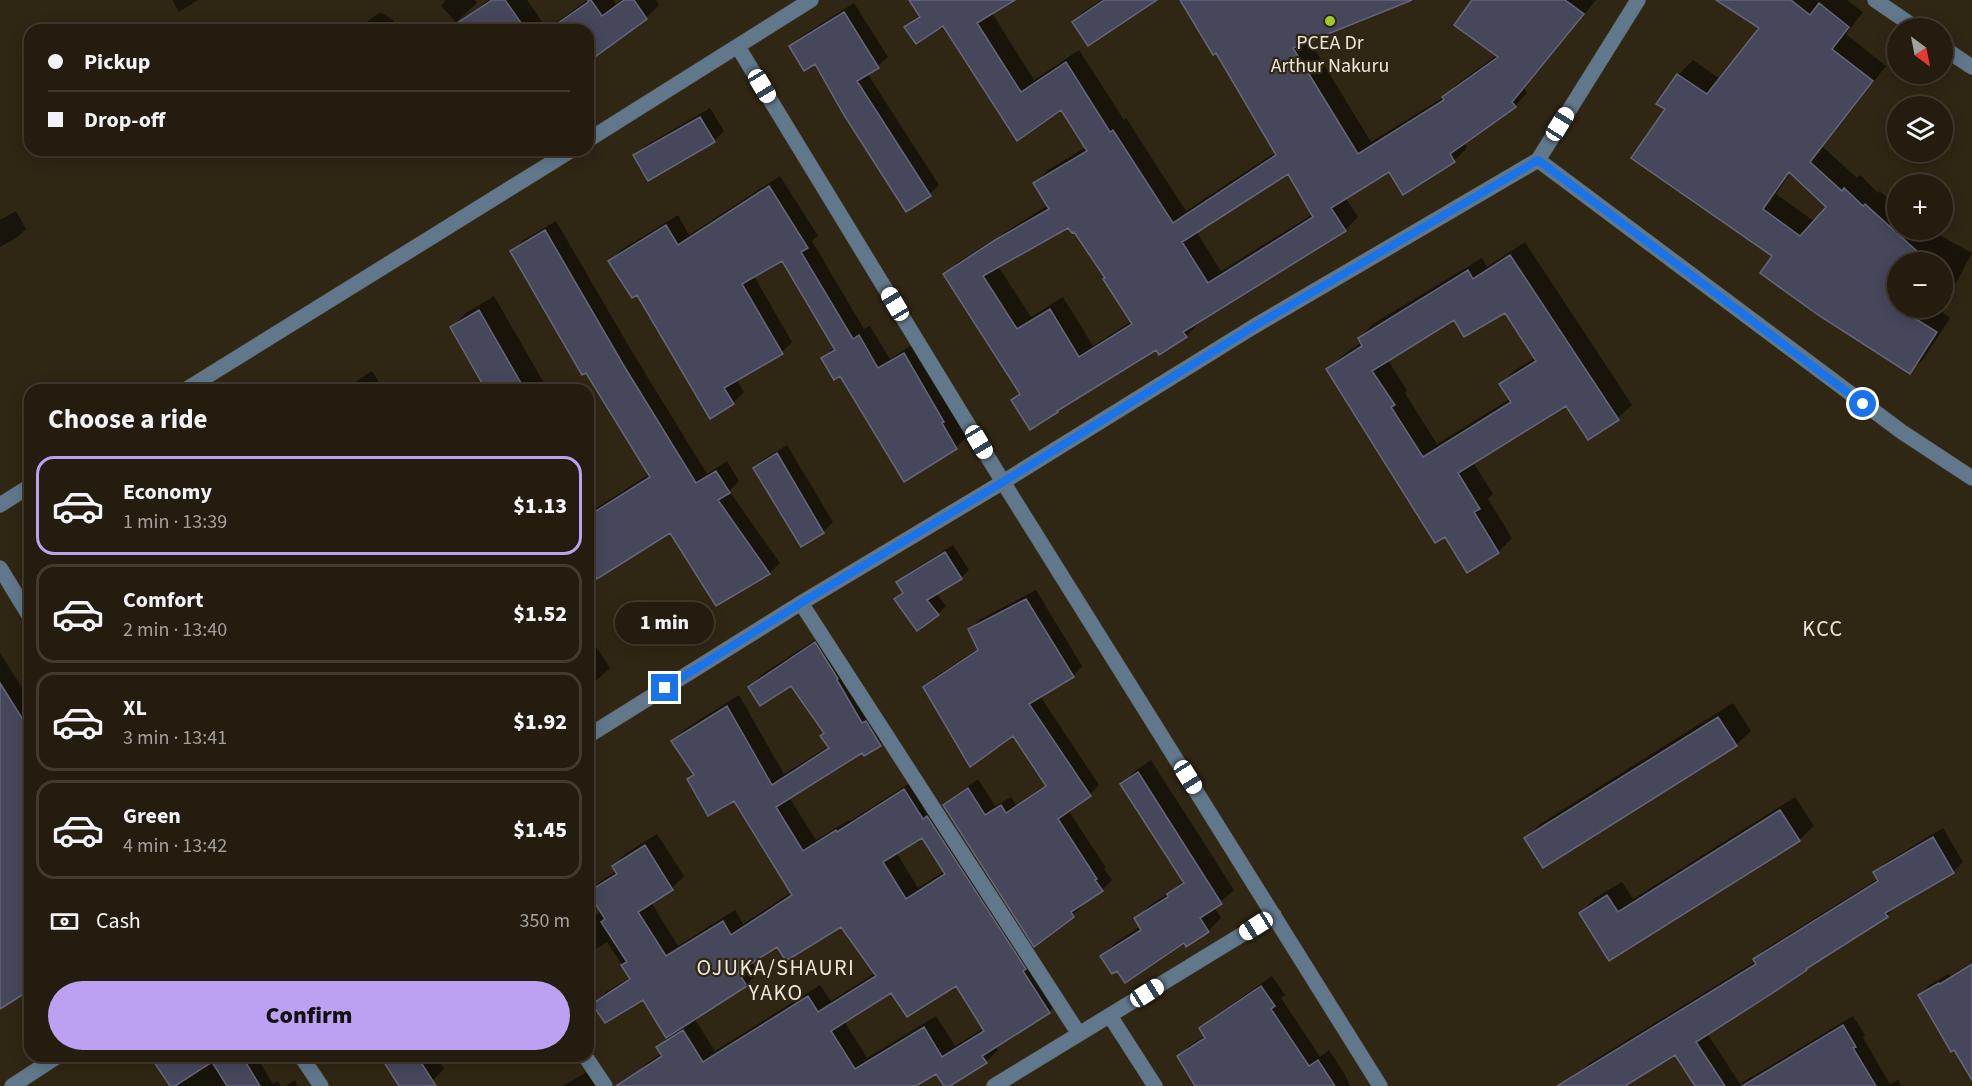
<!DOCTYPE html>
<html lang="en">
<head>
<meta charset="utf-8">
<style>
  :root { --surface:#241c0f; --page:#30291d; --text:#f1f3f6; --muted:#a3a19e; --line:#413a2f; --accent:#bca0f2 }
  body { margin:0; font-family:"Source Sans 3",sans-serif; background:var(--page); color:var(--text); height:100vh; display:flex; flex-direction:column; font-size:22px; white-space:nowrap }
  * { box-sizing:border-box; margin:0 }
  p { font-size:20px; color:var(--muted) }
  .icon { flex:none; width:33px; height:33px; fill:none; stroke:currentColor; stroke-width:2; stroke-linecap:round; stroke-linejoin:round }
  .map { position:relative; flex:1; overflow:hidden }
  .panel { position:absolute; left:24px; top:384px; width:570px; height:678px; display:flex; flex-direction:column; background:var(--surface); border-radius:18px; box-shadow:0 3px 15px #0003,0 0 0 2px var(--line) }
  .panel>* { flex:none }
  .banner { position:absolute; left:24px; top:24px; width:570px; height:132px; border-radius:18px; box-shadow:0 3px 15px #0003,0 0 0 2px var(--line); display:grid; align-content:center; height:132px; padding:0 24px; background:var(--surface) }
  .needle { width:39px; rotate:148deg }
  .fabs { position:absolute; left:1887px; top:18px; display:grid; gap:12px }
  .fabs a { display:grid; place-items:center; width:66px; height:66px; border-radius:50%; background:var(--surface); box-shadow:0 3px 15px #0003,0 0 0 2px var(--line); font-size:30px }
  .end { position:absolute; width:27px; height:27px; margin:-14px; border:8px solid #1a73e8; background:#fff; box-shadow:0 0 0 3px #fff }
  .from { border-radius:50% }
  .bubble { position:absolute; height:42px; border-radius:21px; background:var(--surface); box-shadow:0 3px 15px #0003,0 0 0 2px var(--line); font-size:20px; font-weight:800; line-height:42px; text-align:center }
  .car { position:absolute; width:18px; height:36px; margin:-18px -9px; border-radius:8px; box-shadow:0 0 4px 2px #0007; background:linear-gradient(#fff 24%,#345 0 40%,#fff 0 76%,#345 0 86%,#fff 0) }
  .banner b { display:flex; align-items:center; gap:21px; height:57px; font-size:22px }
  .banner b+b { border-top:2px solid var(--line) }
  .banner i { width:15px; height:15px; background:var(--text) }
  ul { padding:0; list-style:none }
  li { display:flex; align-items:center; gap:18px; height:99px; margin:0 12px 9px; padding:0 12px; border:3px solid var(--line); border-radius:18px }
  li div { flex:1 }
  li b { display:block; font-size:22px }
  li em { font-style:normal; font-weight:800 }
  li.active { border-color:var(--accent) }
  li>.icon { width:54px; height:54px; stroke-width:1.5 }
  h2 { padding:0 24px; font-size:27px; line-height:72px }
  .pay { display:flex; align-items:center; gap:15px; height:66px; padding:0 24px; font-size:22px }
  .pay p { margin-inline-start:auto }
  .primary-button { display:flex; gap:12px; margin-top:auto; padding:12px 24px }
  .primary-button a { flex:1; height:69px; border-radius:36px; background:var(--accent); color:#111; font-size:24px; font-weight:800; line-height:69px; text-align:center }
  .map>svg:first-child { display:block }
  .shadow { fill:#0007; fill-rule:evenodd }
  .building { fill:#46475b; stroke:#64667b; stroke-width:1.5; fill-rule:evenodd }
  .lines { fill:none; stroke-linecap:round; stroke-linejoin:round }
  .minor-casing { stroke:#4a4130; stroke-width:16 }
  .minor { stroke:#61788c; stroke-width:15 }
  .route { stroke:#1a73e8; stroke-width:8 }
  .poi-dot { fill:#a0c92c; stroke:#302614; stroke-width:2 }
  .labels { text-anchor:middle; stroke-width:4.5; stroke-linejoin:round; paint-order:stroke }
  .poi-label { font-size:20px; fill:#ede6db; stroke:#302614 }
  .quarter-label { font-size:22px; letter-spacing:1.5px; fill:#ede6db; stroke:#302614 }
</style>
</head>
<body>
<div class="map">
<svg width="1972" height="1086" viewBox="0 0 1972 1086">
  <rect width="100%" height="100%" fill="#302614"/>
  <path class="shadow" d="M172,0h26l-19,12z
    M446,0h29l2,3 -21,19 -15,-16z
    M488,0h39l20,29 40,-29h26l3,4 5,-4h35l3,5 -13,13 -58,42v-30h-115l-7,-11z
    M912,0h100l-20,13 42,67 45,-30 45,70 2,-2 60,93 90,-59 -59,-101 -36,-51h230l-102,40 62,102 73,-45 13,-13 40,-29 -23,-55h122l-72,88 3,5 -12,13 -51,36 3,6 -13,13 -65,9 -44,27 13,20 -13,13 -147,91 1,2 -13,13 -30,12 -93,58 -32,22 -18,-28 8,-7 -76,-118 13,-13 90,-57 -13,-22 13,-13 38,-23 -25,-39 -44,31 -73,-115 -38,3 14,-13zM1288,172l25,42 -92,57 -25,-40zM1069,225l6,5 31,48 26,43 -39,25 -30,-49 -32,20 -33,-51z
    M1101,0h53l-81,22 10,-10z
    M1736,0h111l16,12 -17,22 40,32 -63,81 34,31 3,-3 18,18 2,-2 18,16v23h32l42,23 -31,58 9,7 -26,40 -14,14 -136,-116 -107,-147 -8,-6 19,-28 15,-15 27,19 42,-52zM1791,172l37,35 -13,15 -39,-28zM1898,262h44v46h-44z
    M854,3l34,54 -10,9 -11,7 72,112 -9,9 -115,-132 -24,-16 9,-9z
    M379,13l5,1 9,6v10h-30l5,-9z
    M710,108l14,23 -10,10 -79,15 10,-10z
    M1898,126v12l-6,-4z
    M1942,129l6,4 -6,9z
    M1917,152h18l-7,7z
    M780,176l38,60 -6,5 52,88 6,-3 20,33 25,-16 52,94 -11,10 -52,33 -63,-106 -18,-16 12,-11 -53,-88 -28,17 38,66 -10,10 -46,27 8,13 -11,11 -123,-142 11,-11 57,-35 11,20z
    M16,211l10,18 -10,9 -16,9v-27z
    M556,221l78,134 73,119 20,-13 12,20 -10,10 51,72 -11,10 -53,31 -46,-73 -82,31v-49l62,-39 -138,-223 10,-10z
    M1525,242l107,163 -14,13 -52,-14 -93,58 20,32 -5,5 24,39 -14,14 -52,-17 -118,-165 14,-14 20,-14 -3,-4 14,-14 109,-66 5,9zM1505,311l31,46 -21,13 -14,14 9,15 -73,45 -32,-51 2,-3 -20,-31 68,-41z
    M494,296l54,94h-60l-36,-63 14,-14z
    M372,371l12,19h-39l4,-4z
    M250,386l3,4h-10z
    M787,445l46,77 -9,9 -22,14 -47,-77 10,-10z
    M953,545l16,25 -8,8 -25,15 10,13 -8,8 -42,-15 8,-8 -6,-9 9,-8z
    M1036,590l46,76 -9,10 -33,20 59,89 -9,10 -22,15 38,58 -2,1 8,11 -10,10 -21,14 2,2 -19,16 -119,-117 10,-9 23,-17 17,27 16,-9 5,8 31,-21 -34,-50 -88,-47 10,-10 44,-29 -9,-18 9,-10z
    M827,632l65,100 -12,12 -16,10 -2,-3 -73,46 27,43 33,-20 1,1 66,-42 144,221 -11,12 -54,34 3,4 -12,12 -38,24h-3l-9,-15 -23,15h-270l-8,-11 12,-12 15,-10 -4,-6 10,-10 -25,-39 -49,6 12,-12 24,-15 -23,-35 -19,12v-34l14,-9 -12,-19 12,-12 15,-9 -3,-5 11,-12 32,-20 27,42 -12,12 -21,14 27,44 57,-36 8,14 49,-32 -57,-93 -46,-20 5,-5 -21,-33 12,-12 54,-34 45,79 45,-28 -4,-13 -34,-49 -41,3 11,-12zM923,836l22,35 -27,17 -22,-36zM841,925l34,48 -44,28 -11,-16 -105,66 -21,-33 52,-33 12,-12 -7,-11 27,-17zM957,984l27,44 -29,18 -19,-30 -69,42 -23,-37 47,-30z
    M588,635l22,33 -11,10 -11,8z
    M0,653l30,47v288l-30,13z
    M1733,703l18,28 -15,14 -210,93 14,-14z
    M1151,760l83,130 -20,17 7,11 -13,13 -90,38 -16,-13 13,-13 26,-17 -5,-7 13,-13 23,-15 12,-11 -62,-96 13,-13z
    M1795,797l19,29 -15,14 -190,119 -29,-46 15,-15 27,-16 11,17z
    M1943,828l20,34 -10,10 -57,33 -9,11 -180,117 33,51 113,-68 12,19 -2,3 27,46 8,-4 3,6h-205l-21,-33 -53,33h-37l-7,-12 10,-10 168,-103 -1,-2 10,-10 114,-71 -4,-5 10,-10z
    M1972,962v115l-52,-82 9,-10 20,-11 1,2z
    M1272,976l13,19 -4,3 39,59 9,-7 16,25 5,11h-153l-18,-30 10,-10 17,-11 -5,-7 11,-10z
    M156,1056h100l17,28 5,-3 3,5h-109z
    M382,1056h54l8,13 -12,12 -8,5h-23z
    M592,1069l11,17h-40z
    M295,1080l3,6h-12z"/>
  <path class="building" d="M492,0h13l21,30h-79z
    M588,0h3l11,16 22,-16h10l13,19 -59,43v-32h-40l40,-28z
    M909,0h106l-38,23 44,69 45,-30 44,70 3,-2 60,93 103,-68 -60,-102 -3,2 -33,-55h232l-119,48 65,106 86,-54 -2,-3 56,-40 -44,-32 18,-25h93l19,14 -72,88 4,5 -66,47 5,8 -52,33 -14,-23 -58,36 15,23 -163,101 4,5 -28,18 -3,-5 -99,61 1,1 -28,18 -19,-30 9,-6 -77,-120 52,-34 54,-31 -16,-26 54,-32 -26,-41 -44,31 -74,-115 -27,18 -12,-17 16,-10zM1288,174l25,43 -105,66 -26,-41zM1068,228l4,5 2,-1 31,46 -2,1 29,45 -53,33 -29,-48 -33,20 -34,-53z
    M1104,0h53l-69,46 -16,-24z
    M1716,0h75l19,15 9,-12 30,24 -17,22 41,32 -63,81 32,29 2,-3 19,18 2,-2 64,58h-31v46l39,24 -27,42 -92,-59 -58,-42 12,-17 -141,-98 34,-49 -9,-5 21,-30 30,20 52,-66zM1789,172l37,35 -26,29 -37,-27z
    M844,12l35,56 -22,13 74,115 -25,16 -62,-97 -29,-51 -11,7 -15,-25z
    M700,117l15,25 -67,39 -15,-26z
    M769,186l39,62 -7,4 52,87 6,-4 19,33 26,-15 40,69 -2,1 15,26 -53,33 -64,-106 -6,4 -13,-22 14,-8 -53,-89 -40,23 41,70 -59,34 10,16 -24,15 -73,-124 -5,3 -24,-37 58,-36 12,20z
    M545,230l79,136 72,117 20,-12 14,22 -12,7 52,74 -54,32 -46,-73 -73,46 -9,-14v-49l62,-39 -64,-104 -4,2 -72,-124z
    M1510,255l109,165 -31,20 -22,-34 -108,67 22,36 -6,3 25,41 -32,20 -22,-36 -10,6 -109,-174 36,-23 -4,-8 110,-68 5,9zM1505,313l31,48 -37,23 12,18 -88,55 -32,-50 4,-2 -23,-34 82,-51 10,17z
    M479,310l46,80h-39l-36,-63z
    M777,453l47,80 -23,14 -48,-79z
    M945,552l17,27 -35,21 12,15 -22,16 -23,-32 9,-6 -7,-11z
    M1026,599l48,78 -45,27 62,92 -33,23 39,60 -2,1 8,11 -32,21 3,5 -40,30 -91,-142 25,-17 17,27 16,-10 5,8 40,-27 -33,-50 -43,31 -47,-80 55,-37 -10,-21z
    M815,642l23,37 -1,1 25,43 4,-2 15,25 -17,10 -2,-3 -86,54 27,44 33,-21 1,2 67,-43 19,30 4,-3 99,153 -3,2 27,42 -68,43 5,7 -37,23h-6l-8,-12 -20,12h-300l46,-30 -6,-9 27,-17 20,32 105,-66 10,16 58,-36 -35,-49 -55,34 -9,-14 -39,25 9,14 -81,52 -23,-38 -38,23 -13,-19 38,-25 -9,-14 6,-3 -26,-40 4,-3 -17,-27 29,-18 -5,-8 33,-21 28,45 -35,22 28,44 57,-35 8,14 61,-40 -58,-94 -26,15 -21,-37 7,-4 -23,-34 56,-35 45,79 57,-37 -9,-12 4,-3 -33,-47 -31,20 -12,-19zM922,838l23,36 -39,25 -23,-37zM956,986l28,45 -42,26 -18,-30 -69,42 -24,-38 60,-38 16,24z
    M0,683l30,48v259l-30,19z
    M1718,717l19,29 -194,122 -19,-30z
    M1138,772l84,132 -22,14 9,14 -23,15 -2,-4 -59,40 -8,-12 -5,3 -12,-18 41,-26 -7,-12 34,-21 -1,-3 17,-11 -64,-99z
    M1780,810l20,31 -191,120 -30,-48 28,-18 11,17z
    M1933,837l21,36 -69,40 3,4 -82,52 1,1 -39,26 -72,46 29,44h-30l-20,-31 -50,31h-68l199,-122 -3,-5 125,-78 -5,-9z
    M1972,964v116l-18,-30 -3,2 -33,-57 21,-12 1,1z
    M1261,986l14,20 -4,3 38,57 9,-6 17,26h-140l-18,-30 28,-18 -6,-10z
    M1843,1025l13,22 -3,1 23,38h-134z
    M150,1056h92l18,30h-33l-15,-24 -37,24h-5z
    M380,1056h37l19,30h-37z"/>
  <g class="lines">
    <g class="minor-casing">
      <path id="minor" d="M1875,0l41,28
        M738,47l265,435 377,604
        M1942,47l30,20
        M588,140l223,-140
        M1538,160l364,272 70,46
        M185,390l387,-240
        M0,505l30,-19
        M0,568l30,49
        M801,603l278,431
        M588,736l213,-133 202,-121 250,-155 285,-167 100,-160
        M1110,1016l45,70
        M301,1056l20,30
        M585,1056l20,30
        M12,1086l46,-30
        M994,1086l280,-171"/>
    </g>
    <use href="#minor" class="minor"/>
  </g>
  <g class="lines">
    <path class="route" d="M665,688l136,-85 202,-121 250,-155 285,-167 325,244"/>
  </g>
  <circle class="poi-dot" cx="1330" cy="21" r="6"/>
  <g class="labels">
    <g class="poi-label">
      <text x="1330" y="49">PCEA Dr<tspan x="1330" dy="23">Arthur Nakuru</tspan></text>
    </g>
    <g class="quarter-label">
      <text x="1823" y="636">KCC</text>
      <text x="776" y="975">OJUKA/SHAURI<tspan x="776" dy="25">YAKO</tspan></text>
    </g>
  </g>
</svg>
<div class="fabs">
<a><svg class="needle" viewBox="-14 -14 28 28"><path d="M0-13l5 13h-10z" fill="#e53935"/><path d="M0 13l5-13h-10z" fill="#a3a19e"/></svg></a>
<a><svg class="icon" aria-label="layers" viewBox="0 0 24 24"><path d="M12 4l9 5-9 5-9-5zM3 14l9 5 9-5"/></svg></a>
<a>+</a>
<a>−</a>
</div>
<i class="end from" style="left:1863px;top:404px"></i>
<i class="end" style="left:665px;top:688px"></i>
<div class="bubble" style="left:615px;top:602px;width:99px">1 min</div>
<i class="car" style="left:762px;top:86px;rotate:149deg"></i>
<i class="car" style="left:1560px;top:124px;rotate:32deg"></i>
<i class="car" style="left:895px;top:304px;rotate:329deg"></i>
<i class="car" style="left:979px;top:442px;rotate:149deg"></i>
<i class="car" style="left:1188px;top:777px;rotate:148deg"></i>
<i class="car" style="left:1256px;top:926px;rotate:238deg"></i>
<i class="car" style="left:1147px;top:993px;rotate:58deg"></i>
<div class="banner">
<b><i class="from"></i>Pickup</b>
<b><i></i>Drop-off</b>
</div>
<section class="panel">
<h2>Choose a ride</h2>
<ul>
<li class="active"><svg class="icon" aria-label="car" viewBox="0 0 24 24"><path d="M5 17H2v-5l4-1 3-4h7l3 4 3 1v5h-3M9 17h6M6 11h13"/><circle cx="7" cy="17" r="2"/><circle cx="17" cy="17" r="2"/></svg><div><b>Economy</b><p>1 min · 13:39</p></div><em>$1.13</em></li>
<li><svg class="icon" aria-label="car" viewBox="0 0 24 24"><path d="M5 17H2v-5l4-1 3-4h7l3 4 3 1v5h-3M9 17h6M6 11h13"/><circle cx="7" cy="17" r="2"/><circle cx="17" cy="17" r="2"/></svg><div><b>Comfort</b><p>2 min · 13:40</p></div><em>$1.52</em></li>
<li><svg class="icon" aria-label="car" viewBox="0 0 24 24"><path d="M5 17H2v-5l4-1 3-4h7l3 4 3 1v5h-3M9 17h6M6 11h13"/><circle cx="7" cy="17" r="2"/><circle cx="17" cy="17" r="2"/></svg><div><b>XL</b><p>3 min · 13:41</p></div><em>$1.92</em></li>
<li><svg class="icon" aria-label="car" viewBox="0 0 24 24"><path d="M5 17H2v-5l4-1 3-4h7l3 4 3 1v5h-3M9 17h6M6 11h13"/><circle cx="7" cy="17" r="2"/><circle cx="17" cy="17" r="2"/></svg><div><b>Green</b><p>4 min · 13:42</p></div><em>$1.45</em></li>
</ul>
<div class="pay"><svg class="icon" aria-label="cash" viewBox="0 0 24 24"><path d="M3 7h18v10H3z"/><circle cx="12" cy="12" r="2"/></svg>Cash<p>350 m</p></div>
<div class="primary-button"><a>Confirm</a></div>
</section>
</div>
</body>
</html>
